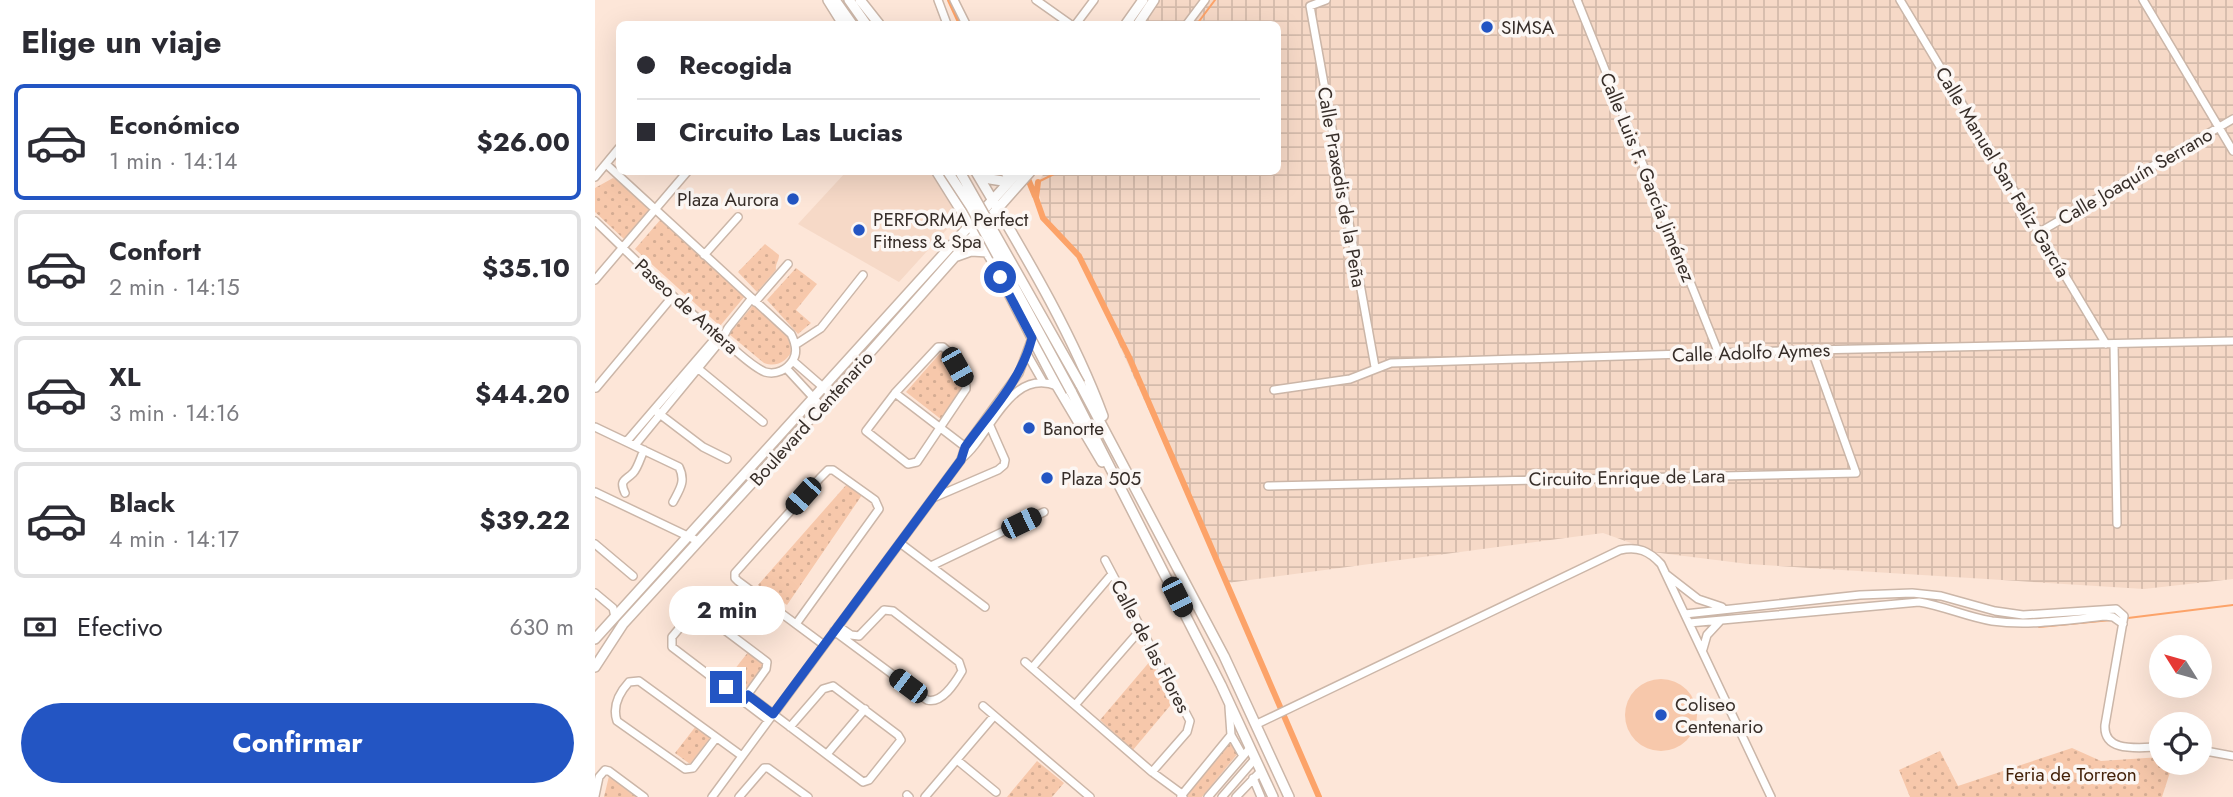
<!DOCTYPE html>
<html lang="es">
<head>
<meta charset="utf-8">
<style>
  :root { --surface:#fff; --page:#f2f2f3; --text:#2b2b33; --muted:#7c7c81; --line:#e1e1e2; --accent:#2355c3 }
  body { margin:0; font-family:Jost,sans-serif; background:var(--page); color:var(--text); height:100vh; display:flex; flex-direction:column; font-size:26px; white-space:nowrap }
  * { box-sizing:border-box; margin:0 }
  p { font-size:23px; color:var(--muted) }
  .icon { flex:none; width:38px; height:38px; fill:none; stroke:currentColor; stroke-width:2; stroke-linecap:round; stroke-linejoin:round }
  .map { position:relative; flex:1; overflow:hidden }
  .drawer { display:flex; flex-direction:column; background:var(--surface); width:595px }
  .drawer>* { flex:none }
  .hud { position:absolute; left:21px; top:21px; width:665px; height:154px; border-radius:10px; box-shadow:0 7px 28px #0002; display:grid; align-content:center; height:154px; padding:0 21px; background:var(--surface) }
  .needle { width:46px; rotate:307deg }
  .controls { position:absolute; left:1554px; top:635px; display:grid; gap:14px }
  .controls a { display:grid; place-items:center; width:63px; height:63px; border-radius:50%; background:var(--surface); box-shadow:0 7px 28px #0002; font-size:35px }
  .end { position:absolute; width:32px; height:32px; margin:-16px; border:9px solid #2355c3; background:#fff; box-shadow:0 0 0 4px #fff }
  .from { border-radius:50% }
  .bubble { position:absolute; height:49px; border-radius:24px; background:var(--surface); box-shadow:0 7px 28px #0002; font-size:23px; font-weight:700; line-height:49px; text-align:center }
  .car { position:absolute; width:21px; height:42px; margin:-21px -10px; border-radius:9px; box-shadow:0 0 5px 2px #0007; background:linear-gradient(#222 24%,#8ab4d8 0 40%,#222 0 76%,#8ab4d8 0 86%,#222 0) }
  .hud b { display:flex; align-items:center; gap:24px; height:66px; font-size:26px }
  .hud b+b { border-top:2px solid var(--line) }
  .hud i { width:18px; height:18px; background:var(--text) }
  ul { padding:0; list-style:none }
  li { display:flex; align-items:center; gap:21px; height:116px; margin:0 14px 10px; padding:0 7px; border:4px solid var(--line); border-radius:10px }
  li div { flex:1 }
  li b { display:block; font-size:26px }
  li em { font-style:normal; font-weight:700 }
  li.current { border-color:var(--accent) }
  li>.icon { width:63px; height:63px; stroke-width:1.5 }
  h2 { padding:0 21px; font-size:32px; line-height:84px }
  .pay { display:flex; align-items:center; gap:18px; height:77px; padding:0 21px; font-size:26px }
  .pay p { margin-inline-start:auto }
  .button { display:flex; gap:14px; margin-top:auto; padding:14px 21px }
  .button a { flex:1; height:80px; border-radius:42px; background:var(--accent); color:#fff; font-size:28px; font-weight:700; line-height:80px; text-align:center }
  main { display:flex; flex:1; min-height:0 }
  .map>svg:first-child { display:block }
  .built { fill:#f6d9c7 }
  .industrial { fill:url(#industrial-grid) }
  .grass { fill:url(#grass-dots) }
  .garden { fill:#f7c8ab }
  .lines { fill:none; stroke-linecap:round; stroke-linejoin:round }
  .stream { stroke:#fca369; stroke-width:2 }
  .canal { stroke:#fca369; stroke-width:6 }
  .minor-casing { stroke:#cbb6a8; stroke-width:10 }
  .major-casing { stroke:#cbb6a8; stroke-width:12 }
  .minor { stroke:#fff; stroke-width:7 }
  .major { stroke:#fff; stroke-width:9 }
  .major-bridge-casing { stroke:#cbb6a8; stroke-width:12; stroke-linecap:butt }
  .major-bridge { stroke:#fff; stroke-width:9 }
  .route { stroke:#2355c3; stroke-width:9 }
  .poi-dot { fill:#2355c3; stroke:#fcf7f4; stroke-width:2.5 }
  .labels { text-anchor:middle; stroke-width:7; stroke-linejoin:round; paint-order:stroke }
  .poi-label { font-size:19px; fill:#372e29; stroke:#fcf7f4; text-anchor:start }
  .street-label { font-size:19px; fill:#372e29; stroke:#fcf7f4 }
  .park-label { font-size:19px; fill:#442209; stroke:#fcf7f4 }
</style>
</head>
<body>
<main>
<section class="drawer">
<h2>Elige un viaje</h2>
<ul>
<li class="current"><svg class="icon" aria-label="car" viewBox="0 0 24 24"><path d="M5 17H2v-5l4-1 3-4h7l3 4 3 1v5h-3M9 17h6M6 11h13"/><circle cx="7" cy="17" r="2"/><circle cx="17" cy="17" r="2"/></svg><div><b>Económico</b><p>1 min · 14:14</p></div><em>$26.00</em></li>
<li><svg class="icon" aria-label="car" viewBox="0 0 24 24"><path d="M5 17H2v-5l4-1 3-4h7l3 4 3 1v5h-3M9 17h6M6 11h13"/><circle cx="7" cy="17" r="2"/><circle cx="17" cy="17" r="2"/></svg><div><b>Confort</b><p>2 min · 14:15</p></div><em>$35.10</em></li>
<li><svg class="icon" aria-label="car" viewBox="0 0 24 24"><path d="M5 17H2v-5l4-1 3-4h7l3 4 3 1v5h-3M9 17h6M6 11h13"/><circle cx="7" cy="17" r="2"/><circle cx="17" cy="17" r="2"/></svg><div><b>XL</b><p>3 min · 14:16</p></div><em>$44.20</em></li>
<li><svg class="icon" aria-label="car" viewBox="0 0 24 24"><path d="M5 17H2v-5l4-1 3-4h7l3 4 3 1v5h-3M9 17h6M6 11h13"/><circle cx="7" cy="17" r="2"/><circle cx="17" cy="17" r="2"/></svg><div><b>Black</b><p>4 min · 14:17</p></div><em>$39.22</em></li>
</ul>
<div class="pay"><svg class="icon" aria-label="cash" viewBox="0 0 24 24"><path d="M3 7h18v10H3z"/><circle cx="12" cy="12" r="2"/></svg>Efectivo<p>630 m</p></div>
<div class="button"><a>Confirmar</a></div>
</section>
<div class="map">
<svg width="1638" height="797" viewBox="0 0 1638 797">
  <defs>
    <pattern id="industrial-grid" width="8" height="8" patternUnits="userSpaceOnUse" patternTransform="scale(1.75)"><rect width="8" height="8" fill="#f6d9c7"/><path d="M0 4h8M4 0v8" fill="none" stroke="#d4bbab"/></pattern>
    <pattern id="grass-dots" width="8" height="8" patternUnits="userSpaceOnUse" patternTransform="scale(1.75)"><rect width="8" height="8" fill="#f7c8ab"/><path d="M2 2h.1M6 6h.1" fill="none" stroke="#d4ac93" stroke-width="1.8" stroke-linecap="round"/></pattern>
  </defs>
  <rect width="100%" height="100%" fill="#fde6d8"/>
  <path class="built" d="M251,172h84l28,45 -59,65 -101,-58z"/>
  <path class="industrial" d="M560,0h1078v579l-89,10 -396,-25 -104,-13 -13,-8 -28,-10 -376,50 -148,-327 -36,-38 -5,-36 7,-10h232v-148h-136z"/>
  <path class="grass" d="M18,178l7,3 30,30 -25,29 -30,-28v-24z
    M66,219l84,77 -25,30 -85,-77z
    M170,244l14,11c0,6 -4,9 -3,15l-19,22 -19,-20z
    M201,268l21,16 -21,26 15,13 -13,11 -31,-34z
    M159,304l36,35 1,14c-7,10 -15,14 -27,10l-35,-29z
    M347,351c10,6 20,26 21,38l-21,31 -36,-28z
    M252,484l15,11 -75,110 -29,-20z
    M154,651l15,14 -18,29 -19,-15z
    M556,660l23,41 -41,49 -33,-30z
    M101,726l15,11 -21,27 -15,-11z
    M636,739l8,13 -37,45h-20z
    M1477,748l29,13 60,-4v6h12l-11,34h-252l-11,-27 41,-19 18,35z
    M442,761l27,22 -12,14h-45z
    M14,776l27,21h-32z"/>
  <path class="garden" d="M1030 715a36 36 0 1 1 72 0a36 36 0 1 1-72 0Z"/>
  <g class="lines">
    <path class="stream" d="M602,24l18,-24
      M443,182l20,-10
      M1533,618l105,-13
      M1444,627l72,-7"/>
    <path class="canal" d="M355,0l11,24
      M431,174l9,22
      M443,182l-2,16 7,20 36,38 50,101 190,440"/>
    <g class="minor-casing">
      <path id="minor" d="M343,0l9,24
        M359,0l12,24
        M441,0l34,24
        M731,0l-16,6 65,361
        M982,0l142,354
        M1305,0l206,344
        M1548,0l90,151
        M481,24l18,-24
        M592,24l18,-24
        M410,172l4,10
        M0,177l24,-29
        M0,221c44,42 88,87 135,125 11,9 23,21 35,26 11,3 22,-2 28,-12 5,-8 2,-18 -2,-26l-185,-170
        M1443,233l195,-114
        M109,255l34,-38
        M0,280l92,-108
        M160,302l33,-38
        M1519,344l3,180
        M200,345l26,-17 42,-53
        M343,347h5c10,8 24,29 23,42l-49,73 -9,2 -42,-33 29,-38z
        M432,354l16,28
        M198,361l39,34
        M100,366l68,56
        M191,368l36,39
        M1,388l77,-92
        M679,390l76,-11 41,-16 421,-13 421,-9
        M300,393l73,56
        M62,412l46,35 24,12
        M0,427l84,40c7,14 1,22 -6,35
        M32,441l92,-107
        M40,445l87,-106 6,-11 24,-30
        M366,459c30,-23 48,-92 96,-73
        M673,486l588,-13 -44,-123
        M0,492l103,49
        M30,493c-6,-13 0,-12 8,-20 5,-5 8,-17 11,-23
        M338,498l65,-28 6,-5 1,-5 -15,-34
        M305,543l85,64
        M0,544l38,32
        M510,560l85,161 -3,11 -35,40
        M336,566l113,-54
        M1072,575l31,24 24,8
        M0,593l18,15 2,9
        M1090,614l175,-19 52,-2 29,3 54,15 28,4 93,-6 8,7 -19,109c-2,29 36,22 56,22
        M1094,623l230,-21c25,4 48,15 73,19 37,5 76,-1 113,-5l8,1 10,7
        M201,624l83,-115 -4,-9 -42,-30h-5l-8,8 -85,95v5l3,3 86,64
        M239,631l93,69c15,4 28,-17 35,-29l-3,-9 -66,-51 -9,-1 -25,26 -8,-1 -13,-9
        M1108,649l4,-14 13,-14
        M430,662l127,110 30,22 1,3
        M437,668l80,-94
        M153,695l115,87 6,-2 32,-40 -3,-5 -65,-49 -10,3 -33,38
        M148,701l23,-32 1,-7 -65,-49h-10l-20,24v10l96,73
        M480,705l67,-77
        M388,706l107,91
        M662,724l363,-174c18,-4 29,1 41,14l110,233
        M636,735l12,21
        M121,738l-23,30 -8,1 -68,-48c-5,-15 2,-28 12,-39l10,-1 103,75
        M1605,750l33,6
        M232,754l38,-45
        M362,760l39,32
        M658,778l8,19
        M312,795l2,2
        M0,796l4,-19 6,-7 4,1 35,26
        M586,796l50,-61 -2,-28
        M117,797l249,-337 4,-13 54,-74 13,-35
        M144,797l25,-29h4l40,29
        M330,797l69,-81
        M613,797l42,-49
        M627,797l33,-38
        M641,797l25,-26"/>
    </g>
    <g class="major-casing">
      <path id="major" d="M233,0l15,24
        M240,0l17,24
        M254,0l17,24
        M265,0l19,24
        M531,24l17,-24
        M543,24l16,-24
        M342,172l53,85 67,129 45,76
        M381,172c46,78 95,158 127,244
        M383,172l12,7 19,3
        M362,256l14,-5 17,1
        M485,384l144,272 65,141
        M476,391l150,294 52,112
        M0,639l423,-467
        M0,667l28,-43 219,-240 188,-212"/>
    </g>
    <use href="#minor" class="minor"/>
    <use href="#major" class="major"/>
    <g class="major-bridge-casing">
      <path id="major-bridge" d="M353,172l23,35 100,184
        M365,172l120,212"/>
    </g>
    <use href="#major-bridge" class="major-bridge"/>
  </g>
  <g class="lines">
    <path class="route" d="M131,687l17,14 5,-6 25,19 188,-254 4,-13c25,-35 56,-66 67,-109l-32,-61"/>
  </g>
  <g class="poi-dot">
    <circle cx="892" cy="27" r="7"/>
    <circle cx="198" cy="199" r="7"/>
    <circle cx="264" cy="230" r="7"/>
    <circle cx="434" cy="428" r="7"/>
    <circle cx="452" cy="478" r="7"/>
    <circle cx="1066" cy="715" r="7"/>
  </g>
  <g class="labels">
    <g class="poi-label">
      <text x="906" y="34">SIMSA</text>
      <text x="184" y="206" text-anchor="end">Plaza Aurora</text>
      <text x="278" y="226">PERFORMA Perfect<tspan x="278" dy="22">Fitness &amp; Spa</tspan></text>
      <text x="448" y="435">Banorte</text>
      <text x="466" y="485">Plaza 505</text>
      <text x="1080" y="711">Coliseo<tspan x="1080" dy="22">Centenario</tspan></text>
    </g>
    <g class="street-label">
      <text transform="translate(1408 172) rotate(59)" y="7">Calle Manuel San Feliz García</text>
      <text transform="translate(1540 176) rotate(-30)" y="7">Calle Joaquín Serrano</text>
      <text transform="translate(1053 177) rotate(68)" y="7">Calle Luis F. García Jiménez</text>
      <text transform="translate(747 187) rotate(80)" y="7">Calle Praxedis de la Peña</text>
      <text transform="translate(92 306) rotate(42)" y="7">Paseo de Antera</text>
      <text transform="translate(1156 352) rotate(-2)" y="7">Calle Adolfo Aymes</text>
      <text transform="translate(216 418) rotate(-48)" y="7">Boulevard Centenario</text>
      <text transform="translate(1032 477) rotate(-1)" y="7">Circuito Enrique de Lara</text>
      <text transform="translate(556 646) rotate(62)" y="7">Calle de las Flores</text>
    </g>
    <g class="park-label">
      <text x="1476" y="781">Feria de Torreon</text>
    </g>
  </g>
</svg>
<div class="controls">
<a><svg class="needle" viewBox="-14 -14 28 28"><path d="M0-13l5 13h-10z" fill="#e53935"/><path d="M0 13l5-13h-10z" fill="#7c7c81"/></svg></a>
<a><svg class="icon" aria-label="locate" viewBox="0 0 24 24"><circle cx="12" cy="12" r="6"/><path d="M12 2v4M12 18v4M2 12h4M18 12h4"/></svg></a>
</div>
<i class="end from" style="left:405px;top:277px"></i>
<i class="end" style="left:131px;top:687px"></i>
<div class="bubble" style="left:74px;top:586px;width:116px">2 min</div>
<i class="car" style="left:362px;top:367px;rotate:150deg"></i>
<i class="car" style="left:208px;top:496px;rotate:222deg"></i>
<i class="car" style="left:426px;top:523px;rotate:64deg"></i>
<i class="car" style="left:582px;top:597px;rotate:153deg"></i>
<i class="car" style="left:313px;top:686px;rotate:307deg"></i>
<div class="hud">
<b><i class="from"></i>Recogida</b>
<b><i></i>Circuito Las Lucias</b>
</div>
</div>
</main>
</body>
</html>
